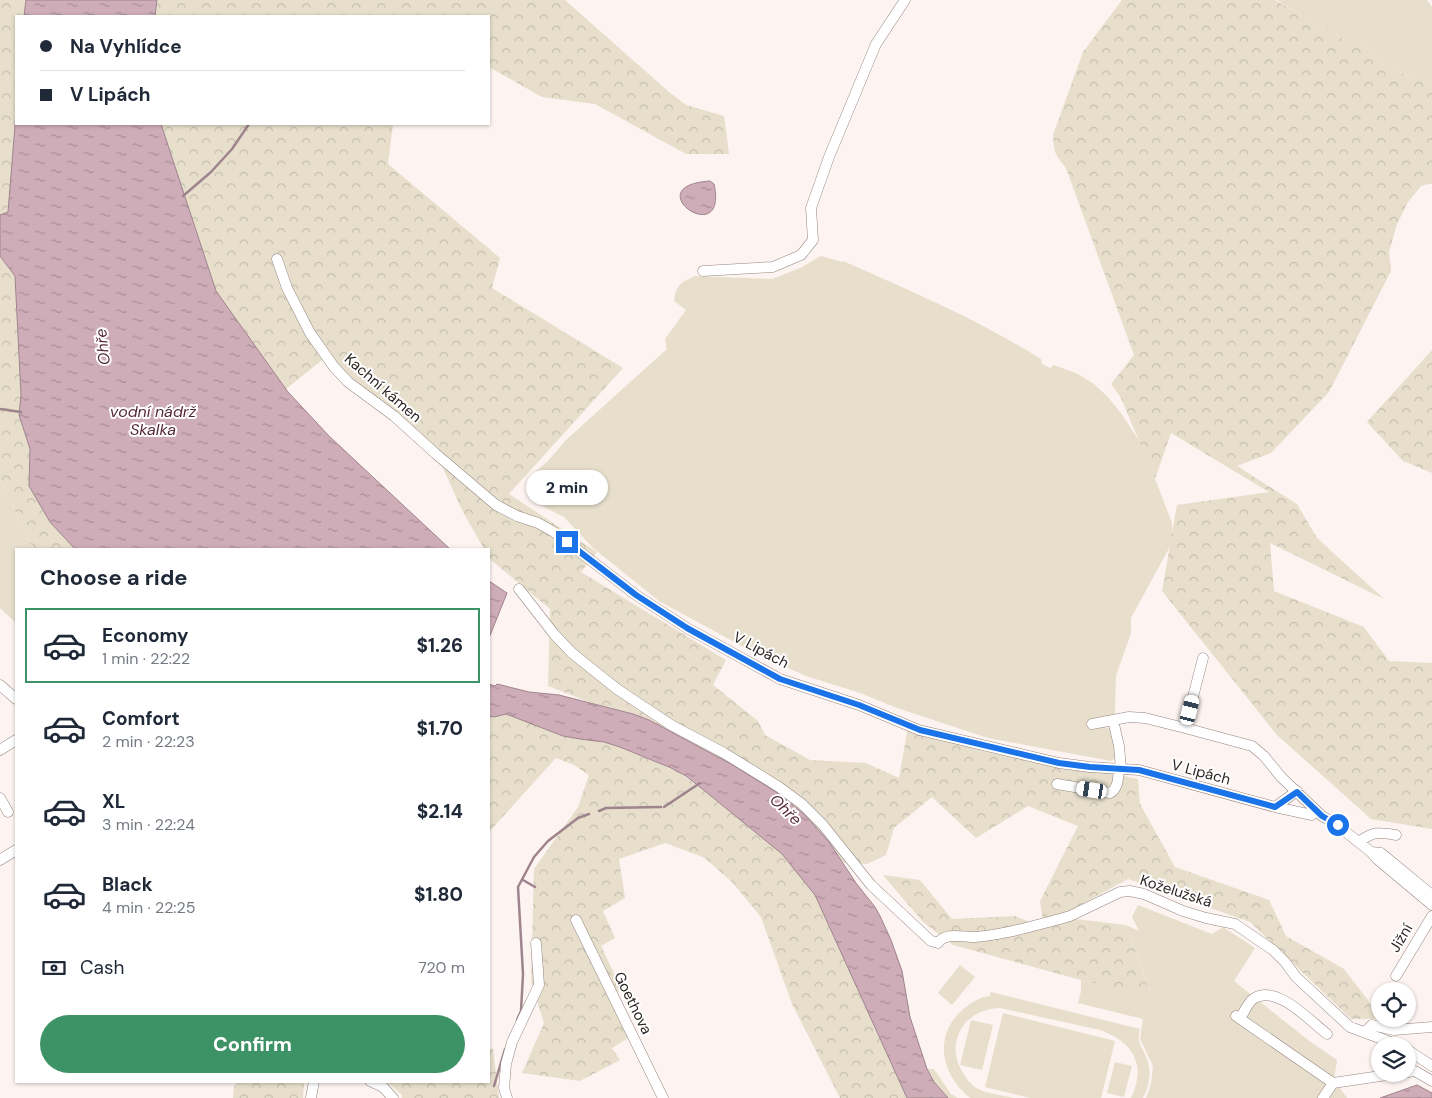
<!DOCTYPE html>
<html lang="en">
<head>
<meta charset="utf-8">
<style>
  :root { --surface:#fff; --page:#f2f2f3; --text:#1f2937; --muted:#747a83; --line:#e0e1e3; --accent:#3d9266 }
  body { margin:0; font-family:"DM Sans",sans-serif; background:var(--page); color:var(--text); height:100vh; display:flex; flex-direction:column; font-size:19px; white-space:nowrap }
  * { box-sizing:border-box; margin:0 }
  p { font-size:16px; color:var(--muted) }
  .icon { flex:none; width:28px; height:28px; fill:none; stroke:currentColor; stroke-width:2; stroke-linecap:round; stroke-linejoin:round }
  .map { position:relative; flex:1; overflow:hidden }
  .sheet { position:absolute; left:15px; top:548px; width:475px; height:535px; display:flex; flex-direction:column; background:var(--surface); border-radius:0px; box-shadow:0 1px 4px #0004 }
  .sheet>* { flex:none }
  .guide { position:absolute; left:15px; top:15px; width:475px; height:110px; border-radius:0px; box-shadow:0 1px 4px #0004; display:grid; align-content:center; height:110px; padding:0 25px; background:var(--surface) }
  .controls { position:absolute; left:1371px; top:982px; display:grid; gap:10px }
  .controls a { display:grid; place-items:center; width:45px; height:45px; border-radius:50%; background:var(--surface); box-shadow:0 1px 4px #0004; font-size:25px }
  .end { position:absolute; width:22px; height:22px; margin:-11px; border:6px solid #1a73e8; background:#fff; box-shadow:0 0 0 2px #fff }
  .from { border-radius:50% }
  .bubble { position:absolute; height:35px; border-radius:18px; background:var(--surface); box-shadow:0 1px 4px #0004; font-size:16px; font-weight:800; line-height:35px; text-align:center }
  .car { position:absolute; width:15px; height:30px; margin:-15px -8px; border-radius:6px; box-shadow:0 0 4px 1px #0007; background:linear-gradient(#fff 24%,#345 0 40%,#fff 0 76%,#345 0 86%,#fff 0) }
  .guide b { display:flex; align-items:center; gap:18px; height:48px; font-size:19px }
  .guide b+b { border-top:1px solid var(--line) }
  .guide i { width:12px; height:12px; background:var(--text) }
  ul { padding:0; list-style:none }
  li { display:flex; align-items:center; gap:15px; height:75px; margin:0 10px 8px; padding:0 15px; border:2px solid transparent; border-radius:0px }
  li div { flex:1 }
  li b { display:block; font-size:19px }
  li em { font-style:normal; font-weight:800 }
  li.active { border-color:var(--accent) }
  li>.icon { width:45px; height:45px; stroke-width:1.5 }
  h2 { padding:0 25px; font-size:22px; line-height:60px }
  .pay { display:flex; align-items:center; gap:12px; height:55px; padding:0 25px; font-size:19px }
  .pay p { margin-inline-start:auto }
  .action { display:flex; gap:10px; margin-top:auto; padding:10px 25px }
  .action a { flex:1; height:58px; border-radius:30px; background:var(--accent); color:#fff; font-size:20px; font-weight:800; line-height:58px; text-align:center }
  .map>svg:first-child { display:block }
  .green { fill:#e7dfcc }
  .forest { fill:url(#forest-crowns) }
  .water { fill:url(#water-ripples); stroke:#9e848c }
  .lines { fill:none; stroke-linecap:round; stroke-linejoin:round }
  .stream { stroke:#9e848c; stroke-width:2.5 }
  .minor-casing { stroke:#958681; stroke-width:11 }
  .minor { stroke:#fff; stroke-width:10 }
  .route { stroke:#1a73e8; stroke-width:6 }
  .labels { text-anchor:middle; stroke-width:4; stroke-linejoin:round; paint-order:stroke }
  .street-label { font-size:15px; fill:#2c2624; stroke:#fff }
  .water-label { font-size:16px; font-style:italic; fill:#57293b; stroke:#fff }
</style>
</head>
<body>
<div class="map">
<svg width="1432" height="1098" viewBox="0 0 1432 1098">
  <defs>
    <pattern id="forest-crowns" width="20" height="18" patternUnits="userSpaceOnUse" patternTransform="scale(1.25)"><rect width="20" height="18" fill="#e7dfcc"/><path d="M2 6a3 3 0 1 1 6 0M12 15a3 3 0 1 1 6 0" fill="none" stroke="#c6bfaf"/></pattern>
    <pattern id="water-ripples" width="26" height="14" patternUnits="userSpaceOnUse" patternTransform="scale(1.25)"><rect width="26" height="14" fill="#cfadb8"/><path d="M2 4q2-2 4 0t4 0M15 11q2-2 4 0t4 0" fill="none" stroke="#a88d95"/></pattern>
  </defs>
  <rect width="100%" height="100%" fill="#fdf3f0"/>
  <path class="green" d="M1277,0h150l5,7v78l-4,-5 -14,-2 -15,-6 -21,-14 -19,-17h-13l-14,-10 -17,-6z
    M821,256l21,6 1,-1c68,30 134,58 198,98l1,5 8,4 4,-3 24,9 16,10 14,13 15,19 20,31 29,76 1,18 -42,77v15l-15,43 -1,37 -10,14 5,2 5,13 1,16 -5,3 -123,-23 -91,-30 -37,-15 -54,-17 -46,-20 -101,-55 -66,-53 -29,-31 -26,-13 -10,-8 -2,-13 9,-11 13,-11 18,-21 101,-91 -2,-10 21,-29 -12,-9c2,-16 7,-19 21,-25l77,3 28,-11z
    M0,480l33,69h-17v74l-16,-15z
    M1138,905l74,29 11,-7 32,21 -21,33 74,59 29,20 -3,20 13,18h-201l5,-14 2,-18 -13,-27 3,-20 -65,-16 3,-12v-11l70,14 -25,-69 13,6 -7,-14z
    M960,965l15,12 -23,28 -14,-12z
    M991,992l149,37c-4,15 2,16 7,30 5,13 2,27 -4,39h-12c16,-34 2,-56 -31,-68l-100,-22c-36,1 -56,34 -37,65 3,6 8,11 13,15 11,6 26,7 38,10 -9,0 -37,0 -43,0 -6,-3 -12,-11 -16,-16 -18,-26 -14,-56 11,-75 7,-6 15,-10 24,-11z
    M1003,1013l112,28 -14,57h-71l-45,-11z
    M971,1020l22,5 -11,45 -22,-5z
    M1115,1062l17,4 -8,31 -17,-4z"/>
  <path class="forest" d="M0,0h26l-2,16h-8v97l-8,99 -8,3z
    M158,0h407l104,92 17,13 38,11 5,38h-43l-91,-50 -53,-7 -53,-30v-51h-334z
    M1122,0h153l19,11 21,14 17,6 14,10h13l19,17 21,14 15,6 9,-1 5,3 4,5v98l-11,3 -13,16 -11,22 -8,28 2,19 -62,121 -58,61 -34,13 60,38 20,34 67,61 -114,-56 4,48 90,36 25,34 43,2v166l-61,-10 -94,-84 -115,-144 15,-86 92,-13 -98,-59 -16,46 -34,-81 -10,-14 23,-29 -68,-187c-11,-14 -12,-14 -13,-33l30,-83z
    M161,124h232l-5,40 112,94 -8,30 131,80 -114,126 88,58 -16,20 145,88 -13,25 45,36 7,14 45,25 56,3 33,15 9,-51 74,24 108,18 48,10 2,25 35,63 94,33 17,36 58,33 36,47v3h2h-31l-101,-97 -122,-43 -70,38 68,8 25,70 -70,-15 -128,-35 -30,-23 -40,-47 37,5 32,39 63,-3 29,12 -4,-27 38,-75 -50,-20 -52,32 -44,-41 -38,31 -8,27 -19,9 -23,-1 -15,-21 -75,-64 -23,-14 -82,-44 -16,-6 -44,-12 -41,-16 2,-77 -59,-49 -2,-4v-7h-5l-21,-37 -28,-61 -85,-73 -23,-22 -41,33 -70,-98z
    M0,256l15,20 6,119 -2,20 11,34 -1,37 21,36 25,27h-42l-33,-69z
    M1432,350v123l-29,-12 -36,-39z
    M506,714l57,22 17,3 24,3 16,5 58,25 22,15 82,67 33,41 92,203h-67l-48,-94 -31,-87 -28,-34 -28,-25 -40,-15 -46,16 6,39 -22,13 12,27 -14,8 21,44 -11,5 19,42 -18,11 8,12 -40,21 -58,-8 22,-50 -13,-41 3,-113 44,-62 11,-32 -15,-10 -18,-7 -67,74v-100l2,-2 -2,-2v-12l5,1z
    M489,1048l4,1 6,49h-97v-3l-16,-14h103z
    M927,1069h7l17,25 7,4h-10l-14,-16z
    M237,1081h67l-1,17h-70l1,-11z"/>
  <path class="water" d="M26,0h131l-2,16h-131z
    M16,113v11h145l55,167 72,101 41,44 121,113h-375l-25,-27 -21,-36 1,-37 -11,-34 2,-20 -6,-119 -15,-20v-41l8,-3z
    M710,181l4,3c15,68 -80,2 -4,-3z
    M489,581l18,12 -18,45z
    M489,684l6,2 2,-2 32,8 30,3 74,19 16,6 82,44 45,28 28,22 25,28 27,41 19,24 5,9 11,24 11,31 8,46 17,52 7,13 14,16h-41l-92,-203 -33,-41 -82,-67 -14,-11 -15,-8 -51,-21 -16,-5 -24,-3 -17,-3 -57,-22 -12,3 -5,-1z
    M1417,1085l15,8v5h-52z"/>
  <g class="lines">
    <path class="stream" d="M183,196l28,-24 21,-23 17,-25
      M0,409l21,3
      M664,807l36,-24
      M599,811l7,-3 55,-1
      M523,880l12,7
      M517,1020l4,-9 2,-37 -5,-87 16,-30 14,-16 30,-23 11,-4
      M494,1086l11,-37"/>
    <g class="minor-casing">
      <path id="minor" d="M277,259l10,29 23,45 24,34 14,15 46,34 42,38 60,51 21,11 21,7 16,9 82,63 51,33 93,51 79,26 60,25 140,33 31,4 49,3 136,37 37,8
        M703,271l70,-4 28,-12 12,-15 -2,-32 18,-51 47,-113 29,-44
        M519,589l35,45 18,19 45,36 54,36 53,28 55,34 23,17 21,21 48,60 60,56 7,2c7,-11 25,-6 37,-6 29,-2 57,-11 85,-18l10,-3 50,-24 10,-1 14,3 39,17 23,7 29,6 38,26 12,12 11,15 54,50 51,19
        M1203,658l-18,70 67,18 12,10 17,21 41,39 15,9 34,27 6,7 55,46
        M0,685l16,14
        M1113,720l6,26 2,22
        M1092,724l37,-7 16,1 40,10
        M0,750l16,-10
        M1057,784l53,9c9,-5 8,-16 9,-25
        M0,798l8,14
        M1275,807l22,-16
        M1358,842c17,-11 19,-10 38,-7
        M1371,852l10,1 51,42
        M0,860l16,-10
        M576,920l87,178
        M1396,976l36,-60
        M1236,1016l97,67
        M1240,1019c4,-7 7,-15 13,-20 23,-16 57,22 74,35
        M1365,1032l7,-7 22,5 38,-3
        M1408,1050l24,16
        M1408,1072l7,-1 17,10
        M370,1081l13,6 10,11
        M311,1098l3,-17
        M507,1098l-3,-10 2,-24 6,-22 27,-57 -3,-42
        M1323,1098l10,-15 61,-9"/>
    </g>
    <use href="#minor" class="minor"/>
  </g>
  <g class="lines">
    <path class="route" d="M567,542l69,53 51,33 93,51 79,26 61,25 139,33 31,4 49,3 136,37 22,-15 25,24 16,9"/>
  </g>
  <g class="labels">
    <g class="street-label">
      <text transform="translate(383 388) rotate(41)" y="5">Kachní kámen</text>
      <text transform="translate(761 650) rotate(28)" y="5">V Lipách</text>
      <text transform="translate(1201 772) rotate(15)" y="5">V Lipách</text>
      <text transform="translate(1176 891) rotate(18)" y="5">Koželužská</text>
      <text transform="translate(1401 938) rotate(-59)" y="5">Jižní</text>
      <text transform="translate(633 1003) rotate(64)" y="5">Goethova</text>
    </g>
    <g class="water-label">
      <text transform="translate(102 347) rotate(-96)" y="6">Ohře</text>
      <text x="153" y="417">vodní nádrž<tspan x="153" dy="18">Skalka</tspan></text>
      <text transform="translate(786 809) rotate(44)" y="6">Ohře</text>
    </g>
  </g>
</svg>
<div class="controls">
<a><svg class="icon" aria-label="locate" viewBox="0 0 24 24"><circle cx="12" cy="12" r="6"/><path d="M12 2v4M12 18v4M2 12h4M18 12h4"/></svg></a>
<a><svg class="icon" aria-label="layers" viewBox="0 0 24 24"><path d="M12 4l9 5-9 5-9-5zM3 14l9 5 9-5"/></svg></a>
</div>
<i class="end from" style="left:1338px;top:825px"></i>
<i class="end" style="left:567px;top:542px"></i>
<div class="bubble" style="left:526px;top:470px;width:82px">2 min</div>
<i class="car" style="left:1190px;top:710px;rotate:14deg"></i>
<i class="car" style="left:1092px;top:790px;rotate:279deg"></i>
<div class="guide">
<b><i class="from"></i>Na Vyhlídce</b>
<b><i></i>V Lipách</b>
</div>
<section class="sheet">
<h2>Choose a ride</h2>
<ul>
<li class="active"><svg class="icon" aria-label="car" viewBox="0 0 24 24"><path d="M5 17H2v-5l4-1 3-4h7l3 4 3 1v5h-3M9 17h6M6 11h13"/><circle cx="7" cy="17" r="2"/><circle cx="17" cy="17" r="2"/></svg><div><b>Economy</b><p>1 min · 22:22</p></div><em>$1.26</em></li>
<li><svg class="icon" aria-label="car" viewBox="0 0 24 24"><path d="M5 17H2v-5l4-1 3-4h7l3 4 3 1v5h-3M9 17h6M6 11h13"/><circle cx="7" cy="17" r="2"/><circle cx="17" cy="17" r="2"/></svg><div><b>Comfort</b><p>2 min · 22:23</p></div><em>$1.70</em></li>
<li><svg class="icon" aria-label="car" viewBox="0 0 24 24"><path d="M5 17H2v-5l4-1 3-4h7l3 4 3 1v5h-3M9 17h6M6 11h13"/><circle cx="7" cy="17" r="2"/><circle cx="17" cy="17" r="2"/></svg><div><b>XL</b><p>3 min · 22:24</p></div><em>$2.14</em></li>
<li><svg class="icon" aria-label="car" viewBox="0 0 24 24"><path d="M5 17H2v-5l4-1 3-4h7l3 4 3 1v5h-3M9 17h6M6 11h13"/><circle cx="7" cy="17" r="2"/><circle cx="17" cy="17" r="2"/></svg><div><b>Black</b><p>4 min · 22:25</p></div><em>$1.80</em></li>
</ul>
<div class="pay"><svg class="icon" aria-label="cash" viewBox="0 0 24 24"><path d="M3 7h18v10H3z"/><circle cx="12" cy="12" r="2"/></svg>Cash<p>720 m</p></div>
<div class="action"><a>Confirm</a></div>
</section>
</div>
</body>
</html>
